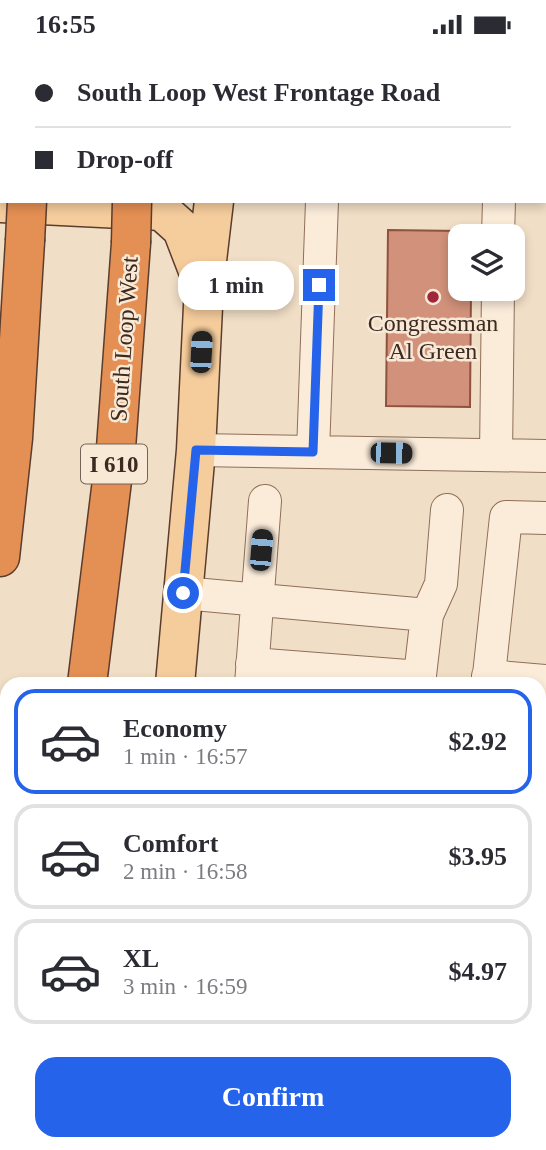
<!DOCTYPE html>
<html lang="en">
<head>
<meta charset="utf-8">
<style>
  :root { --surface:#fff; --page:#f2f2f3; --text:#2b2b33; --muted:#7c7c81; --line:#e1e1e2; --accent:#2563eb }
  body { margin:0; font-family:"Times New Roman",serif; background:var(--page); color:var(--text); height:100vh; display:flex; flex-direction:column; font-size:26px; white-space:nowrap }
  * { box-sizing:border-box; margin:0 }
  p { font-size:23px; color:var(--muted) }
  .icon { flex:none; width:38px; height:38px; fill:none; stroke:currentColor; stroke-width:2; stroke-linecap:round; stroke-linejoin:round }
  .map { position:relative; flex:1; overflow:hidden }
  .sheet { position:absolute; left:0px; top:628px; width:546px; height:474px; display:flex; flex-direction:column; background:var(--surface); border-radius:21px 21px 0 0; box-shadow:0 4px 10px #0003 }
  .sheet>* { flex:none }
  .banner { position:absolute; left:0px; top:0px; width:546px; height:154px; box-shadow:0 4px 10px #0003; display:grid; align-content:center; height:154px; padding:0 35px; background:var(--surface) }
  .controls { position:absolute; left:448px; top:175px; display:grid; gap:14px }
  .controls a { display:grid; place-items:center; width:77px; height:77px; border-radius:14px; background:var(--surface); box-shadow:0 4px 10px #0003; font-size:35px }
  .end { position:absolute; width:32px; height:32px; margin:-16px; border:9px solid #2563eb; background:#fff; box-shadow:0 0 0 4px #fff }
  .from { border-radius:50% }
  .bubble { position:absolute; height:49px; border-radius:21px; background:var(--surface); box-shadow:0 4px 10px #0003; font-size:23px; font-weight:700; line-height:49px; text-align:center }
  .car { position:absolute; width:21px; height:42px; margin:-21px -10px; border-radius:9px; box-shadow:0 0 5px 2px #0007; background:linear-gradient(#222 24%,#8ab4d8 0 40%,#222 0 76%,#8ab4d8 0 86%,#222 0) }
  .banner b { display:flex; align-items:center; gap:24px; height:66px; font-size:26px }
  .banner b+b { border-top:2px solid var(--line) }
  .banner i { width:18px; height:18px; background:var(--text) }
  ul { padding:12px 0 0; list-style:none }
  li { display:flex; align-items:center; gap:21px; height:105px; margin:0 14px 10px; padding:0 21px; border:4px solid var(--line); border-radius:21px }
  li div { flex:1 }
  li b { display:block; font-size:26px }
  li em { font-style:normal; font-weight:700 }
  li.selected { border-color:var(--accent) }
  li>.icon { width:63px; height:63px; stroke-width:1.5 }
  .action { display:flex; gap:14px; margin-top:auto; padding:14px 35px }
  .action a { flex:1; height:80px; border-radius:21px; background:var(--accent); color:#fff; font-size:28px; font-weight:700; line-height:80px; text-align:center }
  .status { display:flex; justify-content:space-between; align-items:center; height:49px; padding:0 35px; background:var(--surface); direction:ltr }
  .status svg { height:19px; fill:currentColor }
  .map>svg:first-child { display:block }
  .building { fill:#d1917a; stroke:#8e523e; stroke-width:2 }
  .lines { fill:none; stroke-linecap:round; stroke-linejoin:round }
  .minor-casing { stroke:#8e6e5a; stroke-width:34 }
  .major-casing { stroke:#5b3d2e; stroke-width:41 }
  .highway-casing { stroke:#5b3d2e; stroke-width:41 }
  .minor { stroke:#fbecda; stroke-width:32 }
  .major { stroke:#f5cc9c; stroke-width:38 }
  .highway { stroke:#e48f53; stroke-width:38 }
  .highway-bridge-casing { stroke:#5b3d2e; stroke-width:41; stroke-linecap:butt }
  .highway-bridge { stroke:#e48f53; stroke-width:38 }
  .route { stroke:#2563eb; stroke-width:9 }
  .poi-dot { fill:#a02639; stroke:#f8e9d6; stroke-width:2.5 }
  .labels { text-anchor:middle; stroke-width:5; stroke-linejoin:round; paint-order:stroke }
  .shield { fill:#f8e9d6; stroke:#756356; stroke-width:2 }
  .shield-label { font-size:23px; font-weight:bold; fill:#3d291f }
  .poi-label { font-size:24px; fill:#3d291f; stroke:#f8e9d6 }
  .street-label { font-size:24px; fill:#3d291f; stroke:#f8e9d6 }
</style>
</head>
<body>
<div class="status"><b>16:55</b><svg viewBox="0 0 49 12"><path d="M0 12V9h3v3zM5 12V6h3v6zM10 12V3h3v9zM15 12V0h3v12zM26 1h20v11H26zM47 4h2v5h-2z"/></svg></div>
<div class="map">
<svg width="546" height="1101" viewBox="0 0 546 1101">
  <rect width="100%" height="100%" fill="#f1dec6"/>
  <path class="building" d="M388,181l72,1v58h11l-1,118 -84,-1z"/>
  <g class="lines">
    <g class="minor-casing">
      <path id="minor" d="M498,187l1,-35
        M196,401l350,6
        M313,403l9,-251
        M496,406l2,-166
        M183,544l244,22
        M252,615l168,13
        M488,627l58,5
        M251,635l14,-183
        M419,635l8,-69 14,-31 6,-74
        M488,635l18,-167 40,1
        M539,929l7,-10
        M539,1054l7,-11
        M330,1096l8,5
        M264,1101l4,-5
        M425,1101l4,-5
        M509,1101l3,-5"/>
    </g>
    <g class="major-casing">
      <path id="major" d="M0,0l9,2
        M172,2l3,-2
        M220,2v-2
        M0,43h2
        M544,52h2
        M544,105h2
        M0,112h2
        M0,154l162,8 20,18 20,52
        M175,635l21,-234 8,-164 10,-85"/>
    </g>
    <g class="highway-casing">
      <path id="highway" d="M31,2v-2
        M136,2v-2
        M0,508l13,-119 12,-197
        M87,635l29,-236 15,-205
        M0,949l7,5
        M0,1034l7,5
        M80,1096l7,5
        M192,1096l7,5"/>
    </g>
    <use href="#minor" class="minor"/>
    <use href="#major" class="major"/>
    <use href="#highway" class="highway"/>
    <g class="highway-bridge-casing">
      <path id="highway-bridge" d="M25,192l2,-40
        M131,194l1,-42
        M3,1101l4,-20"/>
    </g>
    <use href="#highway-bridge" class="highway-bridge"/>
  </g>
  <g class="lines">
    <path class="route" d="M183,544l13,-143 117,2 6,-167"/>
  </g>
  <circle class="poi-dot" cx="433" cy="248" r="7"/>
  <g class="labels">
    <rect class="shield" x="81" y="395.5" width="66" height="39" rx="5"/>
    <g class="shield-label">
      <text x="114" y="423">I 610</text>
    </g>
    <g class="poi-label">
      <text x="433" y="282">Congressman<tspan x="433" dy="28">Al Green</tspan></text>
    </g>
    <g class="street-label">
      <text transform="translate(124 290) rotate(-86)" y="8">South Loop West</text>
    </g>
  </g>
</svg>
<div class="controls">
<a><svg class="icon" aria-label="layers" viewBox="0 0 24 24"><path d="M12 4l9 5-9 5-9-5zM3 14l9 5 9-5"/></svg></a>
</div>
<i class="end from" style="left:183px;top:544px"></i>
<i class="end" style="left:319px;top:236px"></i>
<div class="bubble" style="left:178px;top:212px;width:116px">1 min</div>
<i class="car" style="left:201px;top:303px;rotate:3deg"></i>
<i class="car" style="left:391px;top:404px;rotate:91deg"></i>
<i class="car" style="left:261px;top:501px;rotate:5deg"></i>
<div class="banner">
<b><i class="from"></i>South Loop West Frontage Road</b>
<b><i></i>Drop-off</b>
</div>
<section class="sheet">
<ul>
<li class="selected"><svg class="icon" aria-label="car" viewBox="0 0 24 24"><path d="M5 17H2v-5l4-1 3-4h7l3 4 3 1v5h-3M9 17h6M6 11h13"/><circle cx="7" cy="17" r="2"/><circle cx="17" cy="17" r="2"/></svg><div><b>Economy</b><p>1 min · 16:57</p></div><em>$2.92</em></li>
<li><svg class="icon" aria-label="car" viewBox="0 0 24 24"><path d="M5 17H2v-5l4-1 3-4h7l3 4 3 1v5h-3M9 17h6M6 11h13"/><circle cx="7" cy="17" r="2"/><circle cx="17" cy="17" r="2"/></svg><div><b>Comfort</b><p>2 min · 16:58</p></div><em>$3.95</em></li>
<li><svg class="icon" aria-label="car" viewBox="0 0 24 24"><path d="M5 17H2v-5l4-1 3-4h7l3 4 3 1v5h-3M9 17h6M6 11h13"/><circle cx="7" cy="17" r="2"/><circle cx="17" cy="17" r="2"/></svg><div><b>XL</b><p>3 min · 16:59</p></div><em>$4.97</em></li>
</ul>
<div class="action"><a>Confirm</a></div>
</section>
</div>
</body>
</html>
